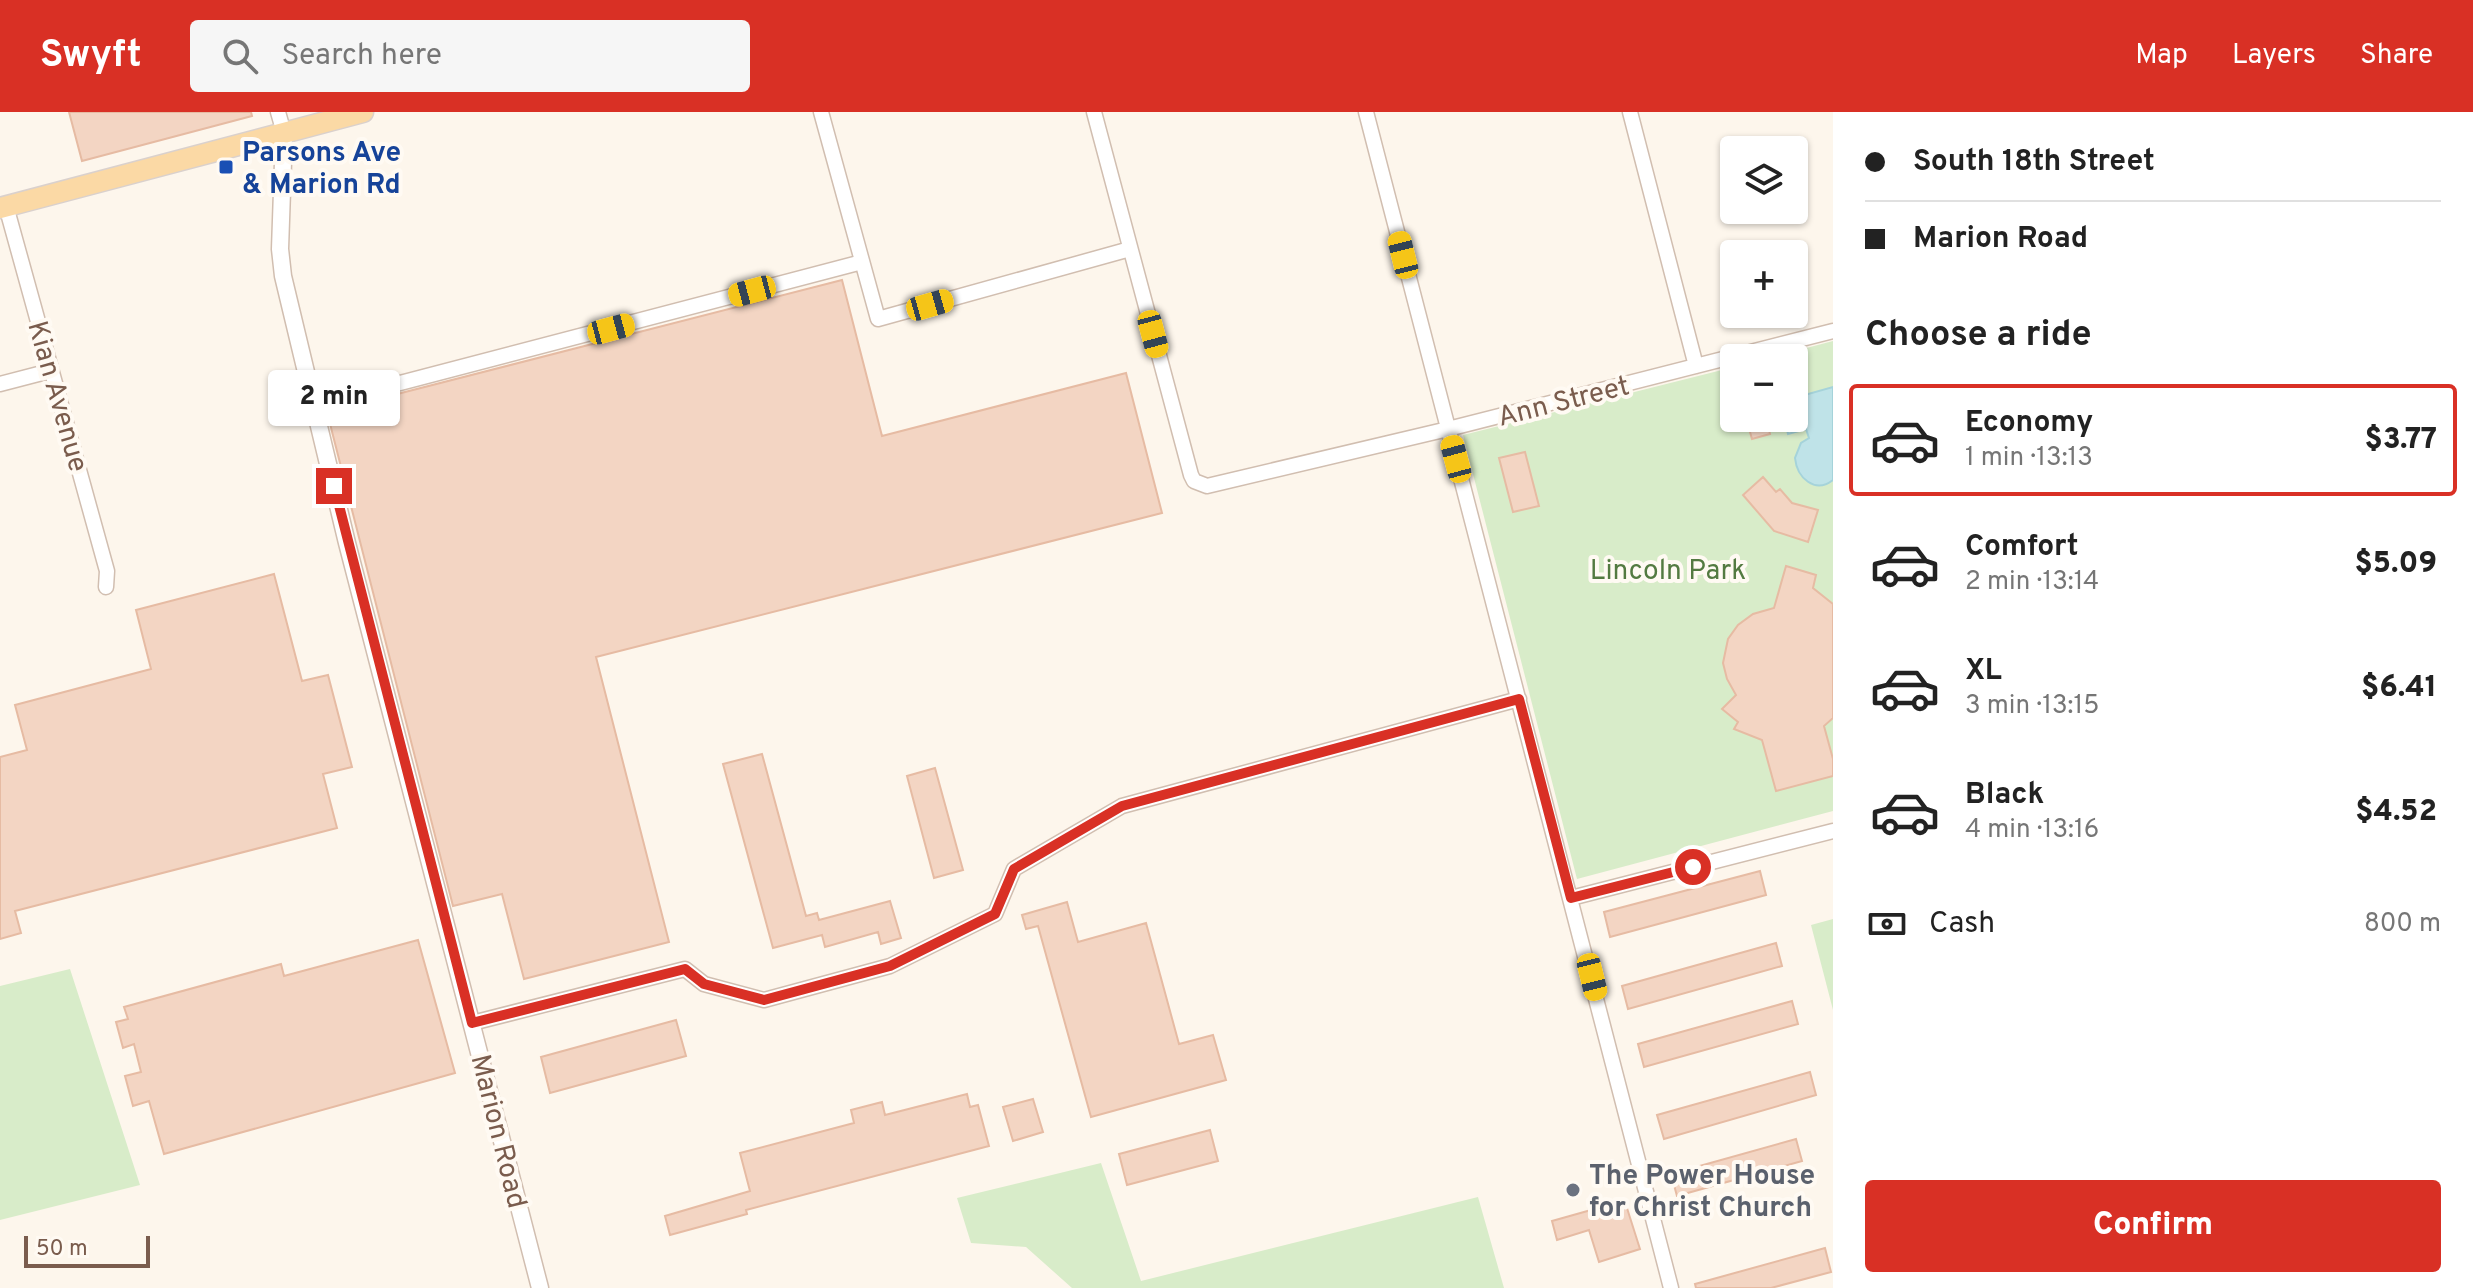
<!DOCTYPE html>
<html lang="en">
<head>
<meta charset="utf-8">
<style>
  :root { --surface:#fff; --page:#f6f6f6; --text:#222; --muted:#767676; --line:#e0e0e0; --accent:#d93025 }
  body { margin:0; font-family:Overpass,sans-serif; background:var(--page); color:var(--text); height:100vh; display:flex; flex-direction:column; font-size:30px; white-space:nowrap }
  * { box-sizing:border-box; margin:0 }
  p { font-size:26px; color:var(--muted) }
  .icon { flex:none; width:44px; height:44px; fill:none; stroke:currentColor; stroke-width:2; stroke-linecap:round; stroke-linejoin:round }
  .map { position:relative; flex:1; overflow:hidden }
  .details { display:flex; flex-direction:column; background:var(--surface); width:640px }
  .details>* { flex:none }
  .banner { display:grid; align-content:center; height:176px; padding:0 32px; background:var(--surface) }
  .tools { position:absolute; left:1720px; top:24px; display:grid; gap:16px }
  .tools a { display:grid; place-items:center; width:88px; height:88px; border-radius:8px; background:var(--surface); box-shadow:0 2px 6px #0004; font-size:40px }
  .scale { position:absolute; left:24px; bottom:20px; width:126px; box-sizing:border-box; padding-left:8px; border:4px solid #7a5c4d; border-top:0; font-size:22px; line-height:28px; white-space:nowrap; color:#7a5c4d; -webkit-text-stroke:6px #fffaf3; paint-order:stroke }
  .end { position:absolute; width:36px; height:36px; margin:-18px; border:10px solid #d93025; background:#fff; box-shadow:0 0 0 4px #fff }
  .from { border-radius:50% }
  .bubble { position:absolute; height:56px; border-radius:8px; background:var(--surface); box-shadow:0 2px 6px #0004; font-size:26px; font-weight:800; line-height:56px; text-align:center }
  .car { position:absolute; width:24px; height:48px; margin:-24px -12px; border-radius:10px; box-shadow:0 0 6px 2px #0007; background:linear-gradient(#f5c518 24%,#345 0 40%,#f5c518 0 76%,#345 0 86%,#f5c518 0) }
  .banner b { display:flex; align-items:center; gap:28px; height:76px; font-size:30px }
  .banner b+b { border-top:2px solid var(--line) }
  .banner i { width:20px; height:20px; background:var(--text) }
  ul { padding:0; list-style:none }
  li { display:flex; align-items:center; gap:24px; height:112px; margin:0 16px 12px; padding:0 16px; border:4px solid transparent; border-radius:8px }
  li div { flex:1 }
  li b { display:block; font-size:30px }
  li em { font-style:normal; font-weight:800 }
  li.current { border-color:var(--accent) }
  li>.icon { width:72px; height:72px; stroke-width:1.5 }
  h2 { padding:0 32px; font-size:36px; line-height:96px }
  .pay { display:flex; align-items:center; gap:20px; height:88px; padding:0 32px; font-size:30px }
  .pay p { margin-inline-start:auto }
  .action { display:flex; gap:16px; margin-top:auto; padding:16px 32px }
  .action a { flex:1; height:92px; border-radius:8px; background:var(--accent); color:#fff; font-size:32px; font-weight:800; line-height:92px; text-align:center }
  header { display:flex; align-items:center; gap:48px; box-sizing:border-box; height:112px; padding:0 40px; background:var(--accent); color:#fff }
  header strong { font-size:38px }
  nav { display:flex; gap:44px; margin-inline-start:auto; font-size:28px }
  .search { width:560px; height:72px; background:var(--page); display:flex; align-items:center; gap:20px; box-sizing:border-box; padding:0 28px; border-radius:8px; color:var(--muted); font-size:30px }
  main { display:flex; flex:1; min-height:0 }
  .map>svg:first-child { display:block }
  .green { fill:#d8ecc9 }
  .water { fill:#bfe3e8; stroke:#a5d3da; stroke-width:2 }
  .building { fill:#f3d5c3; stroke:#e6bba3; stroke-width:2 }
  .lines { fill:none; stroke-linecap:round; stroke-linejoin:round }
  .minor-casing { stroke:#d1beb0; stroke-width:17 }
  .tertiary-casing { stroke:#d1beb0; stroke-width:19 }
  .primary-casing { stroke:#dad1cd; stroke-width:23 }
  .minor { stroke:#fff; stroke-width:14 }
  .tertiary { stroke:#fff; stroke-width:16 }
  .primary { stroke:#fbd9a5; stroke-width:20 }
  .route { stroke:#d93025; stroke-width:10 }
  .transit-dot { fill:#1a4fb4; stroke:#fffaf3; stroke-width:3 }
  .worship-dot { fill:#6b7280; stroke:#fffaf3; stroke-width:3 }
  .labels { text-anchor:middle; stroke-width:8; stroke-linejoin:round; paint-order:stroke }
  .transit-label { font-size:28px; font-weight:bold; fill:#164399; stroke:#fffaf3; text-anchor:start }
  .street-label { font-size:28px; fill:#7a5c4d; stroke:#fffaf3 }
  .park-label { font-size:28px; fill:#537a41; stroke:#fffaf3 }
  .worship-label { font-size:28px; font-weight:bold; fill:#5b616d; stroke:#fffaf3; text-anchor:start }
</style>
</head>
<body>
<header>
<strong>Swyft</strong>
<div class="search"><svg class="icon" aria-label="search" viewBox="0 0 24 24"><circle cx="10" cy="10" r="6"/><path d="M15 15l6 6"/></svg>Search here</div>
<nav><a>Map</a><a>Layers</a><a>Share</a></nav>
</header>
<main>
<div class="map">
<svg width="1833" height="1176" viewBox="0 0 1833 1176">
  <rect width="100%" height="100%" fill="#fdf6ec"/>
  <path class="green" d="M1833,229v470l-256,68 -114,-444 271,-68v51h60v-60h-26z
    M1833,807v91l-22,-85z
    M70,857l70,216 -140,35v-234z
    M1101,1051l40,118 337,-84 26,91h-432l-46,-41 -55,-4 -14,-45z"/>
  <path class="water" d="M1833,275v93c-18,14 -36,-2 -38,-22l6,-15 8,-5 -3,-9 -18,5 -4,-16h10v-20z"/>
  <path class="building" d="M69,0h182l1,4 -170,45z
    M842,168l40,156 244,-63 36,140 -566,144 73,285 -145,37 -22,-85 -49,12 -126,-494z
    M1746,306h20l4,16 -18,5z
    M1525,340l14,54 -26,6 -14,-54z
    M1763,365l13,15 4,-3 12,14 26,7 -10,32 -34,-11 -31,-36z
    M1786,454l30,9 -3,13 20,16v114l-9,8 9,33v17l-57,15 -14,-51 -28,-11 4,-7 -16,-13 14,-14 -9,-16 -4,-16 5,-24 10,-14 15,-11 21,-6z
    M274,462l28,107 26,-6 24,92 -29,7 14,54 -322,83 6,22 -21,6v-182l27,-7 -12,-45 136,-36 -15,-59z
    M762,642l44,162 11,-3 2,7 71,-19 11,37 -20,6 -3,-12 -53,15 -3,-12 -49,13 -50,-184z
    M935,656l28,102 -29,8 -27,-102z
    M1760,759l6,24 -156,42 -6,-25z
    M1067,790l11,40 68,-19 33,121 34,-9 13,45 -135,37 -53,-191 -12,3 -4,-14z
    M418,828l37,133 -291,81 -15,-53 -16,5 -8,-30 16,-4 -7,-28 -11,4 -7,-26 12,-3 -4,-12 157,-43 3,12z
    M1776,831l6,23 -154,43 -6,-23z
    M1792,889l6,23 -154,43 -6,-23z
    M676,908l10,36 -136,37 -9,-36z
    M1810,960l6,23 -152,44 -7,-24z
    M967,982l3,13 8,-2 11,41 -243,64 1,4 -77,21 -5,-19 85,-25 -10,-38 114,-30 -3,-13 31,-8 3,13z
    M1033,987l10,33 -30,9 -10,-34z
    M1210,1018l8,31 -91,24 -8,-31z
    M1796,1027l6,22 -125,35 -6,-22z
    M1626,1093l14,44 -41,13 -10,-32 -32,10 -5,-19 39,-11 2,6z
    M1825,1136l6,24 -60,16h-75l-1,-4z"/>
  <g class="lines">
    <g class="minor-casing">
      <path id="minor" d="M278,0l6,21
        M821,0l57,207 252,-70
        M1094,0l97,363 3,6 13,5 241,-57 385,-98
        M1366,0l305,1176
        M1630,0l66,254
        M6,94l101,365 -1,16
        M0,272l50,-13
        M316,293l546,-143
        M1571,786l262,-67
        M472,911l213,-54 19,15 60,16 126,-34 105,-52 19,-45 108,-63 397,-107"/>
    </g>
    <g class="tertiary-casing">
      <path id="tertiary" d="M284,21l-4,116 3,27 64,267 193,745"/>
    </g>
    <g class="primary-casing">
      <path id="primary" d="M0,96l363,-96"/>
    </g>
    <use href="#minor" class="minor"/>
    <use href="#tertiary" class="tertiary"/>
    <use href="#primary" class="primary"/>
  </g>
  <g class="lines">
    <path class="route" d="M334,374l138,537 213,-54 19,15 60,16 126,-34 105,-52 19,-45 108,-63 397,-107 52,199 122,-31"/>
  </g>
  <rect class="transit-dot" x="218" y="47" width="16" height="16" rx="4"/>
  <circle class="worship-dot" cx="1573" cy="1078" r="8"/>
  <g class="labels">
    <g class="transit-label">
      <text x="242" y="49">Parsons Ave<tspan x="242" dy="32">&amp; Marion Rd</tspan></text>
    </g>
    <g class="street-label">
      <text transform="translate(59 284) rotate(74)" y="10">Kian Avenue</text>
      <text transform="translate(1563 288) rotate(-14)" y="10">Ann Street</text>
      <text transform="translate(500 1019) rotate(76)" y="10">Marion Road</text>
    </g>
    <g class="park-label">
      <text x="1668" y="467">Lincoln Park</text>
    </g>
    <g class="worship-label">
      <text x="1589" y="1072">The Power House<tspan x="1589" dy="32">for Christ Church</tspan></text>
    </g>
  </g>
</svg>
<div class="tools">
<a><svg class="icon" aria-label="layers" viewBox="0 0 24 24"><path d="M12 4l9 5-9 5-9-5zM3 14l9 5 9-5"/></svg></a>
<a>+</a>
<a>−</a>
</div>
<div class="scale">50 m</div>
<i class="end from" style="left:1693px;top:755px"></i>
<i class="end" style="left:334px;top:374px"></i>
<div class="bubble" style="left:268px;top:258px;width:132px">2 min</div>
<i class="car" style="left:1403px;top:143px;rotate:346deg"></i>
<i class="car" style="left:752px;top:179px;rotate:255deg"></i>
<i class="car" style="left:930px;top:193px;rotate:74deg"></i>
<i class="car" style="left:611px;top:217px;rotate:75deg"></i>
<i class="car" style="left:1153px;top:222px;rotate:165deg"></i>
<i class="car" style="left:1456px;top:347px;rotate:345deg"></i>
<i class="car" style="left:1592px;top:865px;rotate:166deg"></i>
</div>
<section class="details">
<div class="banner">
<b><i class="from"></i>South 18th Street</b>
<b><i></i>Marion Road</b>
</div>
<h2>Choose a ride</h2>
<ul>
<li class="current"><svg class="icon" aria-label="car" viewBox="0 0 24 24"><path d="M5 17H2v-5l4-1 3-4h7l3 4 3 1v5h-3M9 17h6M6 11h13"/><circle cx="7" cy="17" r="2"/><circle cx="17" cy="17" r="2"/></svg><div><b>Economy</b><p>1 min · 13:13</p></div><em>$3.77</em></li>
<li><svg class="icon" aria-label="car" viewBox="0 0 24 24"><path d="M5 17H2v-5l4-1 3-4h7l3 4 3 1v5h-3M9 17h6M6 11h13"/><circle cx="7" cy="17" r="2"/><circle cx="17" cy="17" r="2"/></svg><div><b>Comfort</b><p>2 min · 13:14</p></div><em>$5.09</em></li>
<li><svg class="icon" aria-label="car" viewBox="0 0 24 24"><path d="M5 17H2v-5l4-1 3-4h7l3 4 3 1v5h-3M9 17h6M6 11h13"/><circle cx="7" cy="17" r="2"/><circle cx="17" cy="17" r="2"/></svg><div><b>XL</b><p>3 min · 13:15</p></div><em>$6.41</em></li>
<li><svg class="icon" aria-label="car" viewBox="0 0 24 24"><path d="M5 17H2v-5l4-1 3-4h7l3 4 3 1v5h-3M9 17h6M6 11h13"/><circle cx="7" cy="17" r="2"/><circle cx="17" cy="17" r="2"/></svg><div><b>Black</b><p>4 min · 13:16</p></div><em>$4.52</em></li>
</ul>
<div class="pay"><svg class="icon" aria-label="cash" viewBox="0 0 24 24"><path d="M3 7h18v10H3z"/><circle cx="12" cy="12" r="2"/></svg>Cash<p>800 m</p></div>
<div class="action"><a>Confirm</a></div>
</section>
</main>
</body>
</html>
